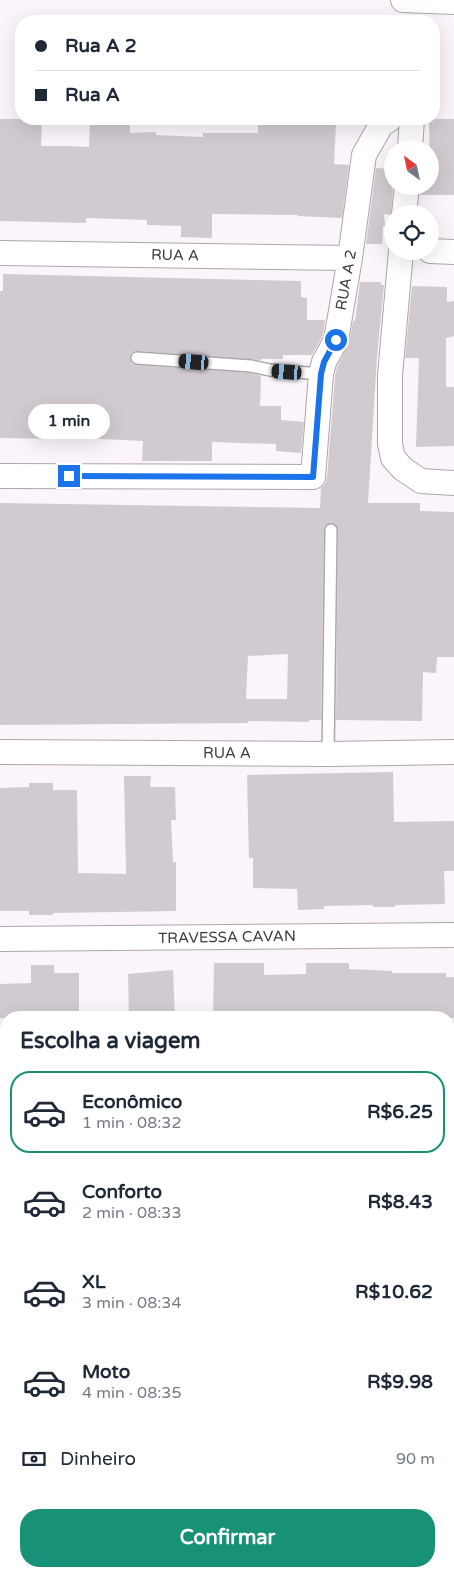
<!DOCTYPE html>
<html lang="pt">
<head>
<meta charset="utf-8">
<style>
  :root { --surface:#fff; --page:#f6f6f7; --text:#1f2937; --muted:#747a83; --line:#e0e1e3; --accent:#189277 }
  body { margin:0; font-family:"Varela Round",sans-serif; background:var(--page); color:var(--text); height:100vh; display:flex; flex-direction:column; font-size:19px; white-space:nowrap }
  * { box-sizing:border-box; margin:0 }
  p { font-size:16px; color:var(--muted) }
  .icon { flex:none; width:28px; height:28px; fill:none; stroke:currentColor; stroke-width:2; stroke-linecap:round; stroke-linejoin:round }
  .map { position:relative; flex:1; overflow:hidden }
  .panel { position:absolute; left:0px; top:1011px; width:455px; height:566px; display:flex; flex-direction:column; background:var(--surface); border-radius:20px 20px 0 0; box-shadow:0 5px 20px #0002 }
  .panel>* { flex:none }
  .banner { position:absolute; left:15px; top:15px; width:425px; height:110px; border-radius:20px; box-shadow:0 5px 20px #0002; display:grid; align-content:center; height:110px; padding:0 20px; background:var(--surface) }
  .needle { width:32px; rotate:327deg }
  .fabs { position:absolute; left:384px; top:140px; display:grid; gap:10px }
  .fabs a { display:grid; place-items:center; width:55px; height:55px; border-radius:50%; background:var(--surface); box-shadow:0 5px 20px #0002; font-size:25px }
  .end { position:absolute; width:22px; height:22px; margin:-11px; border:6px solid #1a73e8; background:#fff; box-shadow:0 0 0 2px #fff }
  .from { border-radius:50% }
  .bubble { position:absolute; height:35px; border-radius:18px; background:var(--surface); box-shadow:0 5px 20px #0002; font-size:16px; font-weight:800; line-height:35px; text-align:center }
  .car { position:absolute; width:15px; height:30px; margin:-15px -8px; border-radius:6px; box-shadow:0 0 4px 1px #0007; background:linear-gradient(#222 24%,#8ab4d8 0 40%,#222 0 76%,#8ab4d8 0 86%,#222 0) }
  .banner b { display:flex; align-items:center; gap:18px; height:48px; font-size:19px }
  .banner b+b { border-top:1px solid var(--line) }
  .banner i { width:12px; height:12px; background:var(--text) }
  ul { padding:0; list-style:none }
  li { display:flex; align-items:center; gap:15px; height:82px; margin:0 10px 8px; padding:0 10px; border:2px solid transparent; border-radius:20px }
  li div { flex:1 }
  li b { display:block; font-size:19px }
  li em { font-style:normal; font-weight:800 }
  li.selected { border-color:var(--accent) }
  li>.icon { width:45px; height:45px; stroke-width:1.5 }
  h2 { padding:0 20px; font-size:22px; line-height:60px }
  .pay { display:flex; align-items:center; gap:12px; height:55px; padding:0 20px; font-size:19px }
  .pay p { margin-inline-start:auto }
  .primary-button { display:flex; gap:10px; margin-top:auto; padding:10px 20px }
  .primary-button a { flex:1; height:58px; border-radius:20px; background:var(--accent); color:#fff; font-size:20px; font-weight:800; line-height:58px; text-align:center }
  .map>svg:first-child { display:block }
  .green { fill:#e3c6e1 }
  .building { fill:#d1cad0; fill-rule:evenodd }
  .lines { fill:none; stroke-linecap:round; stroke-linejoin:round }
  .lane-casing { stroke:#aca5ab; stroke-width:14 }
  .street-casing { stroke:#aca5ab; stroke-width:26 }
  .lane { stroke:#fff; stroke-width:11 }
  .street { stroke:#fff; stroke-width:24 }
  .route { stroke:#1a73e8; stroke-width:6 }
  .labels { text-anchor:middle; stroke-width:4.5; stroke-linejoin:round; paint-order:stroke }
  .street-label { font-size:15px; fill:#3e3b3e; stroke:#fff }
</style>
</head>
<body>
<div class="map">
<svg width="454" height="1577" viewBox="0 0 454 1577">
  <rect width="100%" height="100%" fill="#fbf4fa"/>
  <path class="green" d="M203,16l115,5h-115z"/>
  <path class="building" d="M0,119h42l-1,27h26l22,1 1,-28h40v14l26,-1v3l47,2v-4h55v-11l78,2 -2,40 15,1 -7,53 -45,-2 1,-1 -86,-1v24l-31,-1v-11l-34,-1v-5l-61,-2v5l-86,-2z
    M429,119h25v76h-34l1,-9h9z
    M376,168l16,1 1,17 -2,29 -7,-1 1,12h-2l-1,18h-16z
    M3,274l298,7v16l6,1v22h18l-2,15 -11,20h-29v4h-22v1l-123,-9 -7,2 -1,5 2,6 4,1 114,8 11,3 -1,30h21v14l23,2 -3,31 -25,-2v-7l-64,-2v19h-70l1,-20 -82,-4v2l-61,-1v-147h3z
    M360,282h21v3h3l-7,72 -9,146h52v8l34,1v145h-17l-1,16 -13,-1 -1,49 -86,-1 2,-190 -3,-6 -4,-1 -6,3 -1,4 -3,190h-12v2l-61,-1v2l-248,2v-222l320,5 1,-20 4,-4 2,-6 8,-102 2,-9 12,-24 4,-22h2zM288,654l-1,45h-41l2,-43z
    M412,286l35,1v15l7,-1v35l-8,2v49h8v59l-38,1 3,-89h-14z
    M393,772l1,50 60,-1v50h-10l1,33 -50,1v2h-22v-2l-49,1v3l-26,1 -1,-21 -44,-1v-30h-4l-2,-83z
    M124,776h27l-1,11h25l1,33h-5l2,42h3v49l-123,2v2h-24v-4h-29v-123l29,-1v-4h24v7h24l1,83 48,1z
    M214,963h50v12l42,-1v-11h43v6l43,2v2h54v4h8v41h-69v-3l-39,1v2h-133z
    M31,965h23v8h25v44l-79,1v-34l31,-1z
    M173,970l2,48h-46l-1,-44z"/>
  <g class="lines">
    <g class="lane-casing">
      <path id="lane" d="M137,358l114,8 19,4 51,4
        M328,754l3,-224"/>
    </g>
    <g class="street-casing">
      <path id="street" d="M403,0l51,2
        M410,149l2,-30
        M404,214l3,-28
        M401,251l-11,124v69l3,14 10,11 18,12 33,2
        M430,251l24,1
        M0,253l350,5
        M0,476l313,1 8,-103 3,-12 12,-22 14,-82 14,-103 17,-30 9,-6
        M0,752l328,2 126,-2
        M0,939l454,-4
        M449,1235h5
        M0,1241h6
        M449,1417h5
        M0,1424h6
        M0,1571h15
        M43,1571l369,6"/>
    </g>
    <use href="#lane" class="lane"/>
    <use href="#street" class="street"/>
  </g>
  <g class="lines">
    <path class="route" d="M69,476l244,1 8,-103 3,-12 12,-22"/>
  </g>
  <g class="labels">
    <g class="street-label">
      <text transform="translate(175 255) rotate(1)" y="5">RUA A</text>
      <text transform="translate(346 280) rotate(-80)" y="5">RUA A 2</text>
      <text x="227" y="758">RUA A</text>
      <text transform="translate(227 937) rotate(-1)" y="5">TRAVESSA CAVAN</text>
    </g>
  </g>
</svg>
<div class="fabs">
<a><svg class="needle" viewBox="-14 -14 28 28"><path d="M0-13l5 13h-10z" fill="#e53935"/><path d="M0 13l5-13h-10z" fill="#747a83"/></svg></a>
<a><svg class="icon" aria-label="locate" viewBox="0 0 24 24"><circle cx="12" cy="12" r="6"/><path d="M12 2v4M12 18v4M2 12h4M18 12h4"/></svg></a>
</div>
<i class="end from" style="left:336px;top:340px"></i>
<i class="end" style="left:69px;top:476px"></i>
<div class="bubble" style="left:28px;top:404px;width:82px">1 min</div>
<i class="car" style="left:194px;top:362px;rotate:275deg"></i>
<i class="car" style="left:287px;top:372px;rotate:274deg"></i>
<div class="banner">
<b><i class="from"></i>Rua A 2</b>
<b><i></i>Rua A</b>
</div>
<section class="panel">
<h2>Escolha a viagem</h2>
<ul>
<li class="selected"><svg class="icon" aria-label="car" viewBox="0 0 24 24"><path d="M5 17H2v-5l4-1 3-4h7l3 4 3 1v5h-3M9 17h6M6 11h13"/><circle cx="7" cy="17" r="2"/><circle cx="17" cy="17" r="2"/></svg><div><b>Econômico</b><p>1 min · 08:32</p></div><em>R$6.25</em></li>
<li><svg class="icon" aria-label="car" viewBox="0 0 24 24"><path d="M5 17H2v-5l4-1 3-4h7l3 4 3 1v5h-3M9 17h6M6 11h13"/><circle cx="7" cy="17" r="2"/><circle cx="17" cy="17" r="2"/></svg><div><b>Conforto</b><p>2 min · 08:33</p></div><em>R$8.43</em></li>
<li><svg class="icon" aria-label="car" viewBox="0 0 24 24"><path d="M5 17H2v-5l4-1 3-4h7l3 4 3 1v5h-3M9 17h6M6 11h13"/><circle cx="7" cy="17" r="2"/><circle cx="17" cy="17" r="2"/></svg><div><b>XL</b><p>3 min · 08:34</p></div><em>R$10.62</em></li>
<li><svg class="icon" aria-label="car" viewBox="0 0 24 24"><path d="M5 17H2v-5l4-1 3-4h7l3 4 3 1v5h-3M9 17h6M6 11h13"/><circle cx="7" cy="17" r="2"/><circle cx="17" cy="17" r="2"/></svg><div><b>Moto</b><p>4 min · 08:35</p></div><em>R$9.98</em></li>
</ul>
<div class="pay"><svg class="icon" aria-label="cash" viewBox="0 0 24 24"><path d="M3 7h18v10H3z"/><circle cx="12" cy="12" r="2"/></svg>Dinheiro<p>90 m</p></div>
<div class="primary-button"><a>Confirmar</a></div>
</section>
</div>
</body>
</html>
